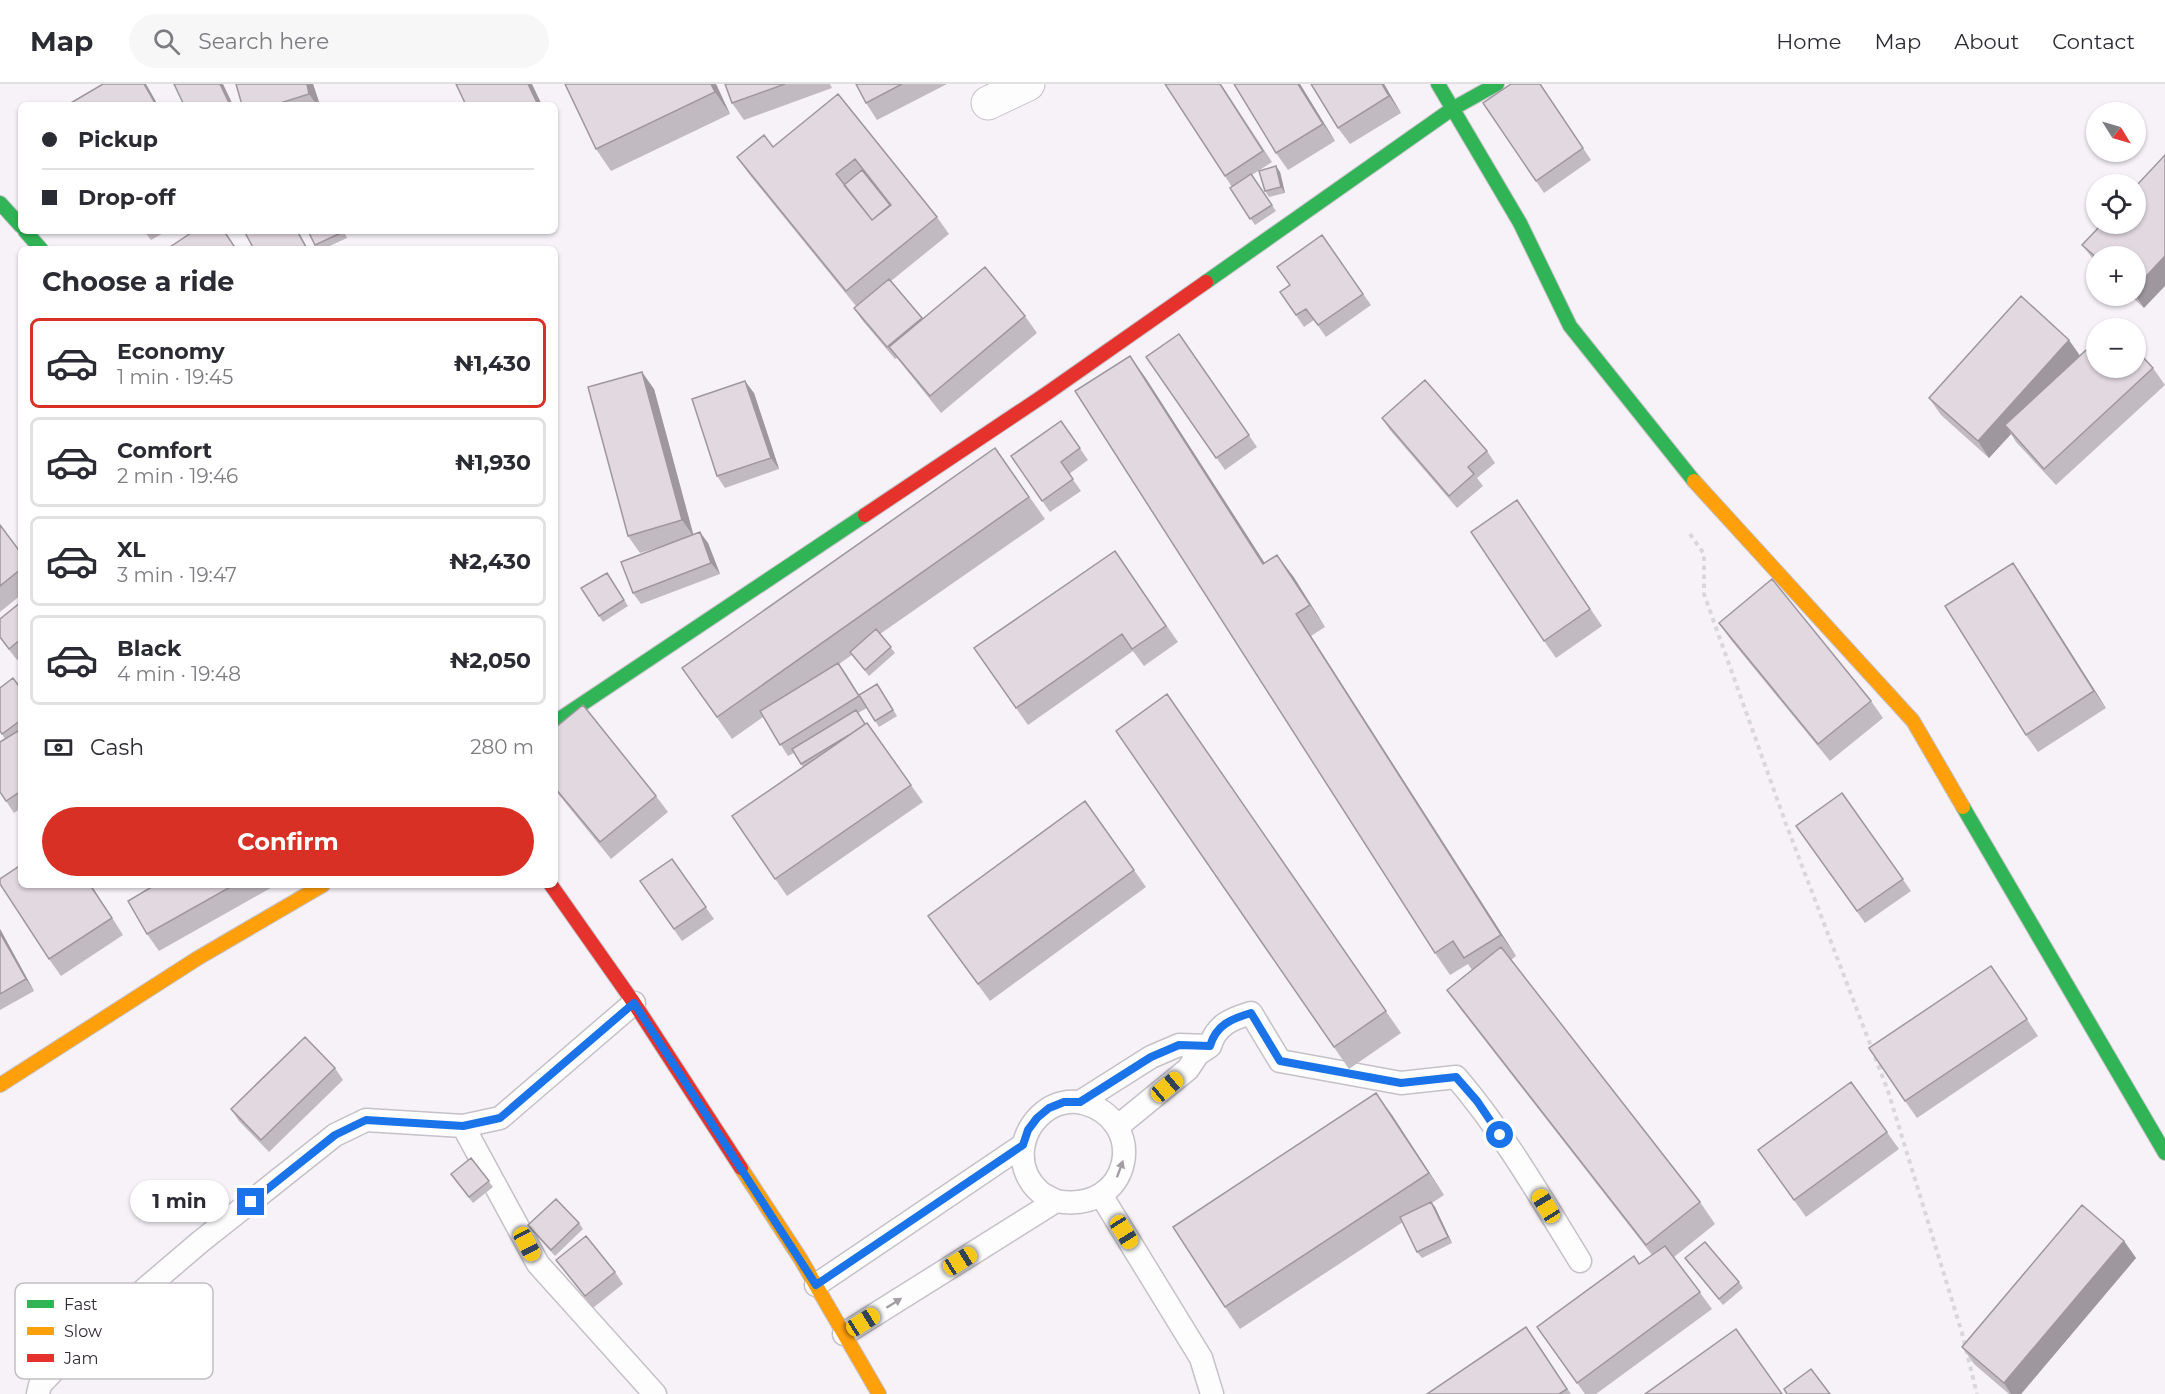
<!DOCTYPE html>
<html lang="en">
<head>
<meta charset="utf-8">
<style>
  :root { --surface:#fff; --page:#f7f7f7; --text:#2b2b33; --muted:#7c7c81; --line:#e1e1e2; --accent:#d93025 }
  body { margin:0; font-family:Montserrat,sans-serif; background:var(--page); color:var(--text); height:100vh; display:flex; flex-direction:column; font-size:22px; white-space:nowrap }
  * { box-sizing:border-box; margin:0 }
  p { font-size:20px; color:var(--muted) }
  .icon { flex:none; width:33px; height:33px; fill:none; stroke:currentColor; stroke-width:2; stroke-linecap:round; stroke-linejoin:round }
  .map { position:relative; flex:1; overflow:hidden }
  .panel { position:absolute; left:18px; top:162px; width:540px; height:642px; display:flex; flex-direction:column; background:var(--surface); border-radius:9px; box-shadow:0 2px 4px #0004 }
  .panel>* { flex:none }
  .banner { position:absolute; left:18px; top:18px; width:540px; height:132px; border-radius:9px; box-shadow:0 2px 4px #0004; display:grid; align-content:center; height:132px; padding:0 24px; background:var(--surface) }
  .needle { width:39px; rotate:127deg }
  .tools { position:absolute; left:2086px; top:18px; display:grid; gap:12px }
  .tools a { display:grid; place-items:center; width:60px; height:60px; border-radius:50%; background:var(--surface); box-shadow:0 2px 4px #0004; font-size:30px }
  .end { position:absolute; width:27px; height:27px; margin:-14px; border:8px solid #1a73e8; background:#fff; box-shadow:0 0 0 3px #fff }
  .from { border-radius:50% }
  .bubble { position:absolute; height:42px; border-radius:21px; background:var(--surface); box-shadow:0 2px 4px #0004; font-size:20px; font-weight:700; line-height:42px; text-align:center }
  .car { position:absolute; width:18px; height:36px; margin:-18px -9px; border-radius:8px; box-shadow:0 0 4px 2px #0007; background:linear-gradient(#f5c518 24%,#345 0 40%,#f5c518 0 76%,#345 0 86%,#f5c518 0) }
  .banner b { display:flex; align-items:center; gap:21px; height:57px; font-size:22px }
  .banner b+b { border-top:2px solid var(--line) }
  .banner i { width:15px; height:15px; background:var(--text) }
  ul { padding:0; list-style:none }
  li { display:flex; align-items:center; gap:18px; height:90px; margin:0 12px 9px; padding:0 12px; border:3px solid var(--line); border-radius:9px }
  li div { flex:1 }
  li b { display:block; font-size:22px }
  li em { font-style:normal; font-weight:700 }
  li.active { border-color:var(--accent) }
  li>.icon { width:54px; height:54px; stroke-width:1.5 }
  h2 { padding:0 24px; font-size:27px; line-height:72px }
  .pay { display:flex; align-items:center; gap:15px; height:66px; padding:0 24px; font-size:22px }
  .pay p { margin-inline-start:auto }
  .action { display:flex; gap:12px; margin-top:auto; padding:12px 24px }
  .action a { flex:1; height:69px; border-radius:36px; background:var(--accent); color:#fff; font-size:24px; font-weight:700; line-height:69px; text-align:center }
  header { display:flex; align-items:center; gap:36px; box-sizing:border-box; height:84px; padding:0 30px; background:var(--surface); border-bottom:2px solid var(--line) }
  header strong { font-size:28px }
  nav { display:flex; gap:33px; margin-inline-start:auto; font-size:21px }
  .search { width:420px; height:54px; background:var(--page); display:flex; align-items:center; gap:15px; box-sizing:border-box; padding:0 21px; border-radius:33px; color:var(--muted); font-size:22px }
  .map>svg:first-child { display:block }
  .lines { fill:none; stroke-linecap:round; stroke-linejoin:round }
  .lane-casing { stroke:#c5c1c8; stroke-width:25 }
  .street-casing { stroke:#c5c1c8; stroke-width:35 }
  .fast-casing { stroke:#c5c1c8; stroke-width:16 }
  .slow-casing { stroke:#c5c1c8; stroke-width:16 }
  .jam-casing { stroke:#c5c1c8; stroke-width:16 }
  .path { stroke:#d8d7d9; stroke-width:4; stroke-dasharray:4.5 4.5; stroke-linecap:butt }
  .lane { stroke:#fefdfe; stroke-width:22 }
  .street { stroke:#fefdfe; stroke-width:33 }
  .fast { stroke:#30b455; stroke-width:14 }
  .slow { stroke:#ff9f0a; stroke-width:14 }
  .jam { stroke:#e5322d; stroke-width:14 }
  .wall { fill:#c2bac1 }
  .shaded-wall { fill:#9e979d }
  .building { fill:#e2d8e0; stroke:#9e979d; stroke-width:1.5; fill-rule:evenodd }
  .oneway { fill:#a29ea3 }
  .route { stroke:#1a73e8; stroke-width:8 }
  .key { fill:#fff; stroke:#c1bfc2; stroke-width:1.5 }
  .key-label { font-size:16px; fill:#312b34 }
</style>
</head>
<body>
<header>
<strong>Map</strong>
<div class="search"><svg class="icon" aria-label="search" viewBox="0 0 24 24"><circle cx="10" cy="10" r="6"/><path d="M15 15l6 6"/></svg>Search here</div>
<nav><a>Home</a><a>Map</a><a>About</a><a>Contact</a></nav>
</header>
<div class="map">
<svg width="2165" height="1310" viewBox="0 0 2165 1310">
  <rect width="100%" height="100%" fill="#f6f2f8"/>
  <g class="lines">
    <g class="lane-casing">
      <path id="lane" d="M1080,1018l71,-45 28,-12 31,1
        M463,1042l75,138 117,130
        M1117,1043l71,-58 10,-15 12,-8c6,-21 21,-27 41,-33l29,48 121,22 55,-6c48,56 85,121 124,184
        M1101,1111l100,163 11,36
        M816,1201l207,-140
        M844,1250l212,-133c76,14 93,-81 27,-98 -13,-3 -28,0 -39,9 -25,20 -30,57 -4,80 5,4 11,6 16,9
        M38,1310l2,-9 30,-32 130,-111 135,-107 31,-15 97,6 37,-8 134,-115"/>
    </g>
    <g class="street-casing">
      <path id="street" d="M988,19l40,-19"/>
    </g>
    <g class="fast-casing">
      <path id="fast" d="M1438,0l82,139 50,103 124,155
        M0,119l21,23
        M25,147l16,18
        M1206,198l246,-173 45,-25
        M555,638l310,-207
        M1963,723l202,346"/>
    </g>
    <g class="slow-casing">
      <path id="slow" d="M1694,397l219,240 50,86
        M0,1001l198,-127 125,-73
        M741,1084l59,90 79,136"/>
    </g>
    <g class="jam-casing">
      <path id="jam" d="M865,431l181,-121 160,-112
        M551,801l83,118 107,165"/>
    </g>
    <path class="path" d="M1690,450l14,20v40l82,230 102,267 74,242 15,61"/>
    <use href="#lane" class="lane"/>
    <use href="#street" class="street"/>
    <use href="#fast" class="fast"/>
    <use href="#slow" class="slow"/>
    <use href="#jam" class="jam"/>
  </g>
  <path class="wall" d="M236,0h77l7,21h-78z
    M566,0h150l14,30 -119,57 -15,-22z
    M725,0h105l2,4 -88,32 -12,-17z
    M856,0h91l-70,36 -11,-17z
    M1165,0h56l51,78 -20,13 24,36 -21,14 -25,-37 2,-1z
    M1300,0l35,57 -47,29 -12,-17z
    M1311,0h73l17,29 -51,31 -12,-16z
    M1540,0l51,76 -47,33 -61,-90z
    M838,10l99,123 12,17 -58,47 32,38 102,-3 12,17 -96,80 -44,-55 -2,1 -33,-39 -8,-12 2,-2 -107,-132 -12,-17 36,-10z
    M2165,71l-21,153 -13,-12h5v-40h-39v8l-15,-19z
    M1280,88l5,21 -16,4 -4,-6z
    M144,147h23l-16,9z
    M344,147l3,7 -24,11h-5l-3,-4z
    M1322,151l49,70 -45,32 -12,-17 -10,7 -24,-35 10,-7z
    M1179,250l78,113 -32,23 -79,-113z
    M2080,272l73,12 12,17 -109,100 -40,-43 -5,-8 -22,24 -48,-43 -12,-17z
    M1145,293l119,186 29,13 32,51 -14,9 205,320 -5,4 189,242 15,22 -41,33 38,52 -116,85h-11l-48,-67 102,-63 13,-9 -190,-244 -15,-21 25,-20 -4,-6 -18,11 -15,-22z
    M654,305l39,145 15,9 12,31 -79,30 -8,-11 29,-47 -22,7 -12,-17z
    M754,309l25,76 -54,19 -8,-12z
    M1382,334l105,33 8,12 -18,15 6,8 -26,22 -67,-78z
    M1061,337l27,39 -19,14 12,17 -31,21 -39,-56z
    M995,364l50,71 -165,115 15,19 -26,23 -17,-21 -13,9 20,31 22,-5 16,26 -18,11 -12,-19 -9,5 7,11 2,-1 56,79 -136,94 -55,-80 71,-49 -9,-14 -6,3 -25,-39 -31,22 -50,-71z
    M1517,416l85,126 -46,32 -12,-17z
    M0,441l21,28v42l-21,17z
    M1115,467l63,91 -34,24 -11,-15 -105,74 -54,-77z
    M607,489l21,33 -25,16 -4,-6z
    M2024,495l82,129 -68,44 -12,-17z
    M21,518v56l-4,2 -17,-22v-19z
    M1719,539l152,78 12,17 -53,43 -99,-121z
    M21,605v119l-7,5 -14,-21 5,-53 -5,-8z
    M1167,610l234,339 -52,36 -233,-338z
    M555,644l101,68 12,16 -57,47 -56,-69z
    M1842,709l69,98 -46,32 -69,-97z
    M1085,717l61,86 -156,114 -50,-68z
    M672,775l42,60 -32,22 -42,-60z
    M91,801l32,50 -62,41 -12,-17z
    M155,801h121l-117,66 -12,-17z
    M0,845l34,62 -34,19z
    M2003,899l35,53 -121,82 -12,-17z
    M335,984l8,12 -74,72 -30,-31 -8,-12z
    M1851,998l48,67 -93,68 -48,-67z
    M1392,1031l52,80 -12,8 3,4 17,36 -30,15 -5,-6 -14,-30 -163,107 -15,-22z
    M471,1074l22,29 -20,16 -18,-23z
    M579,1139l4,6 -28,27 -23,-25 -4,-6z
    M2124,1157l12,17 -115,136h-12l-35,-30 -12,-17z
    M1685,1174l54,24 4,6 -20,17z
    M556,1176l59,12 8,12 -30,24z
    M1538,1260l33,50h-144z"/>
  <path class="shaded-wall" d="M144,0h2l12,21h-2z
    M220,0h3l10,21h-3z
    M307,0h6l7,21h-3l-8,-11z
    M528,0h4l10,21h-4z
    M711,0h5l14,30 -15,-22z
    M1298,0h2l35,57 -12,-17z
    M1382,0h2l17,29 -12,-17z
    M1276,82l4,6 5,21 -4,-6z
    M297,147h1l10,18h-1z
    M2165,172v30l-21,22 -8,-12v-9z
    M2069,256l12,17 -76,68 6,9 -22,24 -11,-17z
    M1130,272l15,21 134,208 -16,-21z
    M642,288l12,17 40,148 -12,-17z
    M745,297l9,12 25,76 -8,-11z
    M700,448l8,11 12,31 -9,-11z
    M1277,471l16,21 32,51 -15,-22z
    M2013,479l11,16 82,129 -12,-17z
    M1296,530l15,22 205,320 -15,-21z
    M838,579l8,11 21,34 -8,-12z
    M90,801h1l32,50 -11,-17z
    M0,845l34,62 -8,-12 -26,-46z
    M1376,1009l16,22 52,80 -15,-22z
    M1431,1118l4,5 17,36 -4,-6z
    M2124,1157l12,17 -115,136h-10l-7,-11z"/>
  <path class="building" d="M103,0h41l12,21h-87v-1z
    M174,0h46l10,21h-46z
    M236,0h71l2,10 -35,11h-32z
    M456,0h72l10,21h-72z
    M565,0h146l4,8 -119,57z
    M725,0h60l-53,19z
    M856,0h46l-36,19z
    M1165,0h55l43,67 -38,25z
    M1234,0h64l25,40 -47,29z
    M1311,0h71l7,12 -51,32z
    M1511,0h29l43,64 -47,33 -53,-78z
    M838,10l99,123 -91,74 -109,-134 27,-22 9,12zM855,75l36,46 -19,15 -36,-46z
    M2165,71v101l-29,31v-31h-39v2l-15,-13 20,-21h34v-38z
    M1276,82l5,21 -16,4 -6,-20z
    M862,86l28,35 -18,15 -28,-35z
    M1251,90l21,31 -22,14 -20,-31z
    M194,147h30l12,18h-69z
    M244,147h53l10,18h-53z
    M308,147h35v1l-28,13z
    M1322,151l41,59 -45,31 -12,-16 -10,6 -16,-23 10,-7 -13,-18z
    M985,183l40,49 -95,80 -41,-49z
    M889,195l33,39 -35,29 -33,-39z
    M2021,212l48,44 -91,101 -49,-43z
    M2113,241l4,3h-7z
    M1179,250l70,101 -33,23 -70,-101z
    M2097,256v28h39v-18l17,18 -109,101 -39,-44z
    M1130,272l133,208 14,-9 33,50 -14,9 205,321 -37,23 -11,-17 -18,12 -360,-562z
    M642,288l40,148 -54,16 -40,-149z
    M1425,296l62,71 -19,16 6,7 -25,22 -67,-78z
    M745,297l26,77 -54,18 -25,-77z
    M1061,337l19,27 -19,14 12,17 -31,22 -31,-45z
    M995,364l34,49 -312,220 -35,-49z
    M1517,416l73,109 -46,32 -73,-109z
    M0,441l21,28v16l-21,17z
    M700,448l11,31 -78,30 -12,-31z
    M1115,467l51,75 -34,23 -10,-15 -106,74 -42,-60z
    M2013,479l81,128 -68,44 -81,-129z
    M607,489l17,27 -25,16 -18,-28z
    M1772,495l99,122 -53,43 -99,-121z
    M21,518v37l-12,10 -9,-12v-18z
    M876,545l15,18 -26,23 -15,-18z
    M838,579l21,33 -79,49 -20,-34z
    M13,594l8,11v31l-19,14 -2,-3v-43z
    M877,600l16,26 -18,11 -16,-26z
    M1167,610l219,317 -52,36 -218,-316z
    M583,621l73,91 -56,46 -45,-54v-60z
    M856,626l9,14 -16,11 -48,29 -9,-15z
    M867,639l44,62 -136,94 -43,-63z
    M21,645v62l-15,10 -6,-9v-50z
    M1842,709l61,86 -46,32 -61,-85z
    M1085,717l49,69 -156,114 -50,-68z
    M672,775l34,48 -32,22 -34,-48z
    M21,781v20h69l22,33 -63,41 -49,-75v-5z
    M155,801h79l-87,49 -19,-33z
    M0,849l26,46 -26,15z
    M1501,863l199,255 -54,43 -199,-255z
    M1991,882l36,53 -122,82 -36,-53z
    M305,953l30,31 -74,72 -30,-31z
    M1851,998l36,50 -93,68 -36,-50z
    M1376,1009l53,80 -204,134 -52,-80z
    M471,1074l18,23 -20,16 -18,-23z
    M556,1115l23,24 -28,27 -23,-25z
    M1431,1118l17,35 -31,15 -17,-35z
    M2082,1121l42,36 -120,142 -42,-36z
    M586,1152l29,36 -30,24 -29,-36z
    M1705,1158l34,40 -20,17 -34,-41z
    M1665,1162l35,46 -123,91 -40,-56 97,-71 5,8z
    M1526,1243l41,62 -8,5h-132z
    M1736,1245l46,65h-137z
    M1811,1285l19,25h-43l-3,-5z"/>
  <defs><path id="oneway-solid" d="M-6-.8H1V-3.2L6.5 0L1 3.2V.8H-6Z" transform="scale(1.5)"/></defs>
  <g class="oneway">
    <use href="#oneway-solid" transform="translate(1120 1085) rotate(-70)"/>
    <use href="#oneway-solid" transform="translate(894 1219) rotate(-32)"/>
  </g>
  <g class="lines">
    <path class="route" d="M251,1118l84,-67 31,-15 97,6 37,-8 134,-115 182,282 207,-140 5,-15 9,-12 12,-10 15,-6h16l71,-45 28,-12 31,1c6,-21 21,-27 41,-33l29,48 121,22 55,-6 21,24 23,34"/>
  </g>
  <rect x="15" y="1199" width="198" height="96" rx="9" class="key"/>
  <rect x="27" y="1216" width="27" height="8" fill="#30b455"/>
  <rect x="27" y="1243" width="27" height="8" fill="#ff9f0a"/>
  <rect x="27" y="1270" width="27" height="8" fill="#e5322d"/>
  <g class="key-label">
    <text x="64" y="1226">Fast</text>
    <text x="64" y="1253">Slow</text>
    <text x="64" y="1280">Jam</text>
  </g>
</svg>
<div class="tools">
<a><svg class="needle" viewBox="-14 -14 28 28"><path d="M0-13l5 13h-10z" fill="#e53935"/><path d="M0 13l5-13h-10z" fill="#7c7c81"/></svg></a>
<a><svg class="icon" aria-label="locate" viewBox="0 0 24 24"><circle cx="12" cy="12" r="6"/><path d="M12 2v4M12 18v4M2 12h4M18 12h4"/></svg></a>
<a>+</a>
<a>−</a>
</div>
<i class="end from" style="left:1500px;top:1051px"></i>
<i class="end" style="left:251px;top:1118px"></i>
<div class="bubble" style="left:130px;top:1096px;width:99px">1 min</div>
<i class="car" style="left:1167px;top:1003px;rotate:50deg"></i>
<i class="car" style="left:1546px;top:1122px;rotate:328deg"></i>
<i class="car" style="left:1124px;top:1148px;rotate:148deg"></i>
<i class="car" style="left:527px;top:1160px;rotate:152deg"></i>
<i class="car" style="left:960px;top:1177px;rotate:58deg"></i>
<i class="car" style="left:863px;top:1238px;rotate:58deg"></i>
<div class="banner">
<b><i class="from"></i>Pickup</b>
<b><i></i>Drop-off</b>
</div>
<section class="panel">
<h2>Choose a ride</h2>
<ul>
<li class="active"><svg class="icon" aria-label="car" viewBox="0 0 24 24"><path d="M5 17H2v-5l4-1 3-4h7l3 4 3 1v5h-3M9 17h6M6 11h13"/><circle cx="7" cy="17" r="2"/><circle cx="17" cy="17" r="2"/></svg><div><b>Economy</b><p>1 min · 19:45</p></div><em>₦1,430</em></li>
<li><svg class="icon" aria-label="car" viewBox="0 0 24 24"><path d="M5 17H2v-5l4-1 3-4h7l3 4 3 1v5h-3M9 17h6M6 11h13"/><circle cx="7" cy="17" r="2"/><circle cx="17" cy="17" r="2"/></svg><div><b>Comfort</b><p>2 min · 19:46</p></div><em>₦1,930</em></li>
<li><svg class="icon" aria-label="car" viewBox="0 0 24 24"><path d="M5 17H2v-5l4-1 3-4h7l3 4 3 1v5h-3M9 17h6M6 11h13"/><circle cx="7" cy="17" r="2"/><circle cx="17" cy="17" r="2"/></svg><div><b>XL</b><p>3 min · 19:47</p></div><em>₦2,430</em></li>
<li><svg class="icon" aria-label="car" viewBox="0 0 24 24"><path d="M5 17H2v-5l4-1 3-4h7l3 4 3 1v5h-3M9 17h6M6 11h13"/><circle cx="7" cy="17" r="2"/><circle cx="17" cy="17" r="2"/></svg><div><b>Black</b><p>4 min · 19:48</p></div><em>₦2,050</em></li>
</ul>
<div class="pay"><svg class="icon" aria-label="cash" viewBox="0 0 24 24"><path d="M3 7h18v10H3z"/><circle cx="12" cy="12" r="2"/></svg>Cash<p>280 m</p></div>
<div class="action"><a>Confirm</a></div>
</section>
</div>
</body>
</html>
